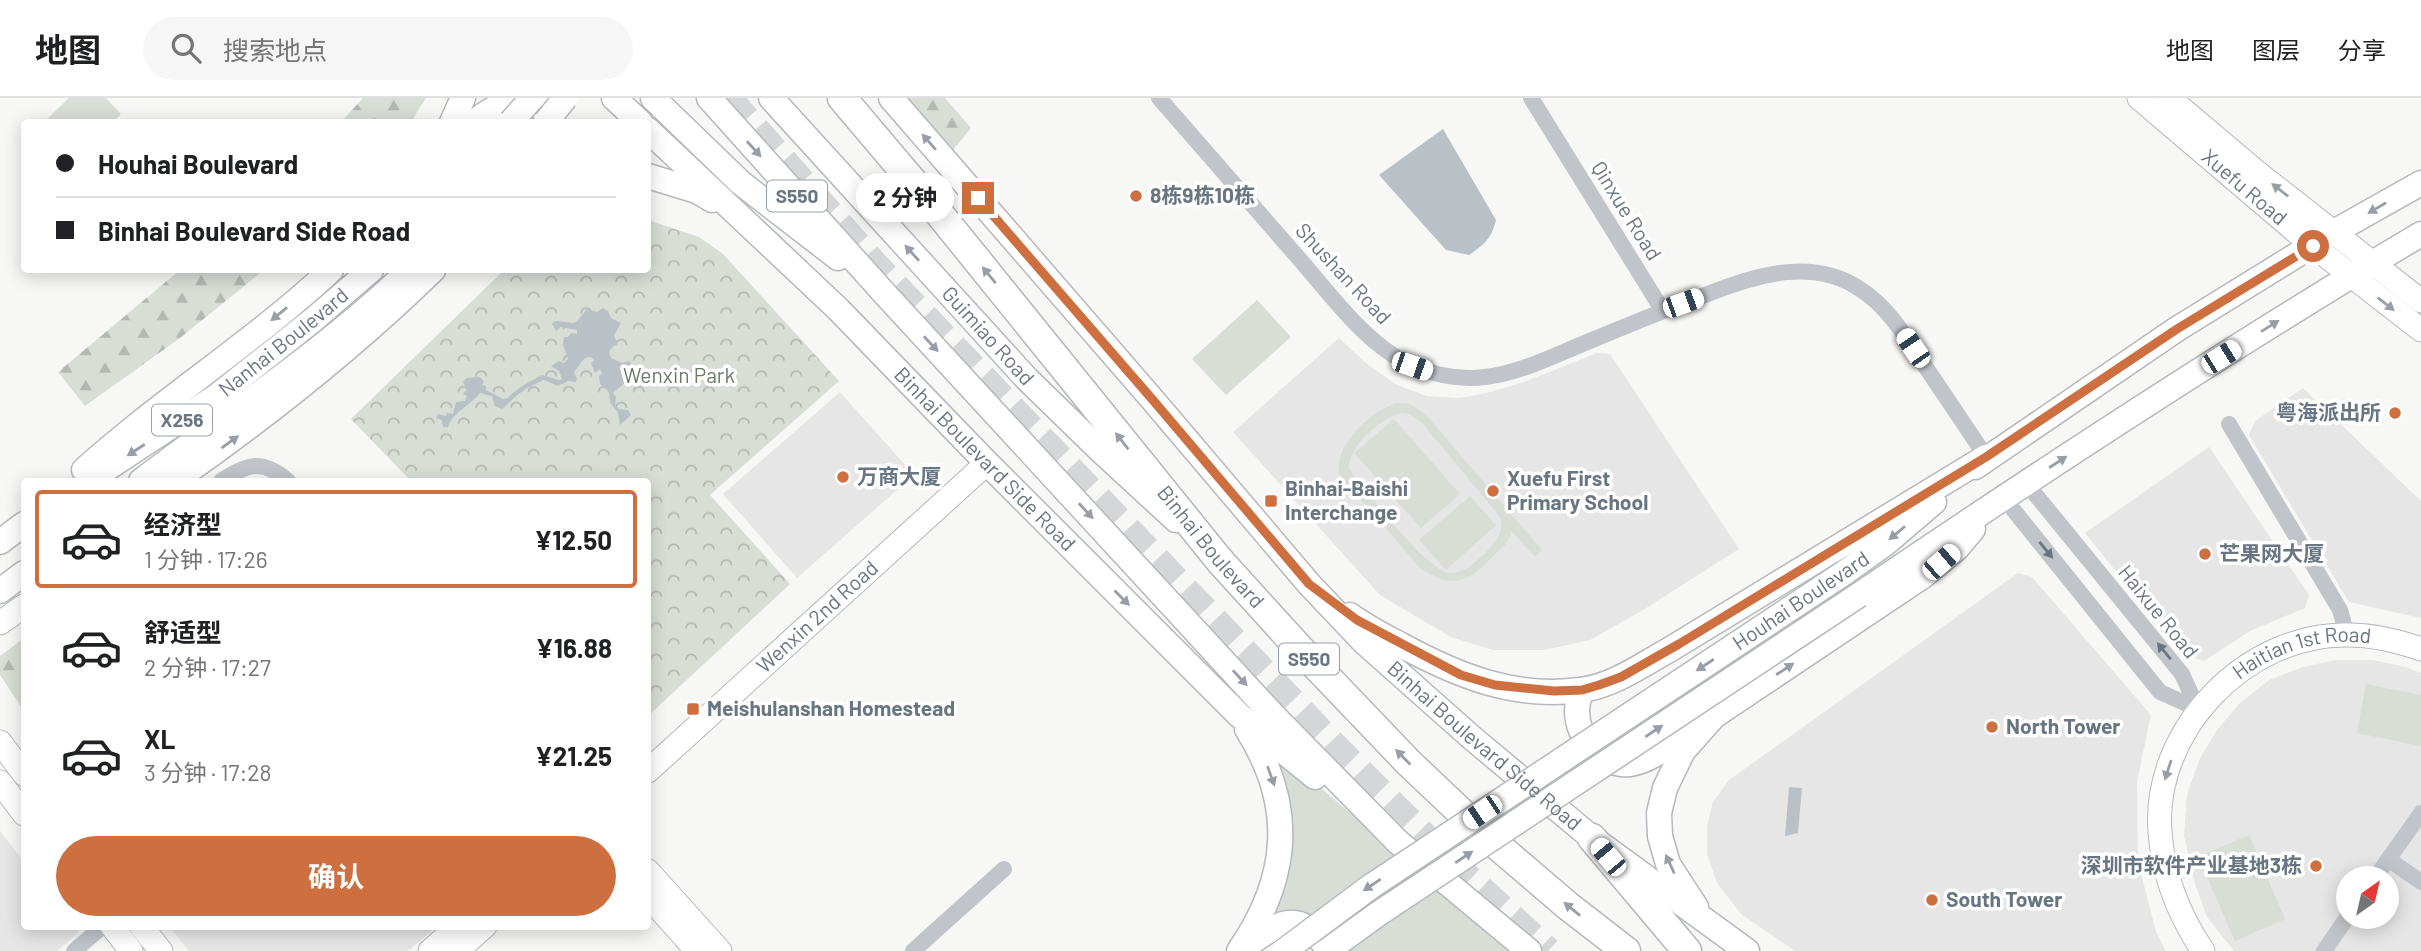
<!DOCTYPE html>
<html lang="zh">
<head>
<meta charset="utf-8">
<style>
  :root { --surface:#fff; --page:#f6f6f6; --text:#202124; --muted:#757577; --line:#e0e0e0; --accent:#cd6f3f }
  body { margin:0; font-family:Barlow,"Noto Sans SC",sans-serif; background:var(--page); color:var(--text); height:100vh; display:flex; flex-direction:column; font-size:26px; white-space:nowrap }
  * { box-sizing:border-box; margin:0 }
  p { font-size:23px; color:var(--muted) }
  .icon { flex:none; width:38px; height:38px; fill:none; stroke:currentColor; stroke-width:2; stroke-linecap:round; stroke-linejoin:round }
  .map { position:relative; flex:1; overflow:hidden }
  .panel { position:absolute; left:21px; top:380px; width:630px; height:452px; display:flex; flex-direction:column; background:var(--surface); border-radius:7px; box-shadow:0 4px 18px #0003 }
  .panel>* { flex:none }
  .guide { position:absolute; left:21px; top:21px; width:630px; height:154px; border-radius:7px; box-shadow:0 4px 18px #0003; display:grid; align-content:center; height:154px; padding:0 35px; background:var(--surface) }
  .needle { width:46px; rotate:34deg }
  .fabs { position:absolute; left:2336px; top:768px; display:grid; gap:14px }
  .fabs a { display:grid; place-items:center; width:63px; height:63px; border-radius:50%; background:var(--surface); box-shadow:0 4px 18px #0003; font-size:35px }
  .end { position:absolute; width:32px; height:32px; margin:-16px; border:9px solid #cd6f3f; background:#fff; box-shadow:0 0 0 4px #fff }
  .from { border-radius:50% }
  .bubble { position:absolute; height:49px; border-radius:24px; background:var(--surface); box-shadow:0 4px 18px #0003; font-size:23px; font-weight:700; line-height:49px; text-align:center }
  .car { position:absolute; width:21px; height:42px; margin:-21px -10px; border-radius:9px; box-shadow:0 0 5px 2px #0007; background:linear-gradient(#fff 24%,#345 0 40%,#fff 0 76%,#345 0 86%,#fff 0) }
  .guide b { display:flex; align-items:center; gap:24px; height:66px; font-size:26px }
  .guide b+b { border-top:2px solid var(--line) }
  .guide i { width:18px; height:18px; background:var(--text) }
  ul { padding:12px 0 0; list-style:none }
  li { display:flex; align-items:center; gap:21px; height:98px; margin:0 14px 10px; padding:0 21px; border:4px solid transparent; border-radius:7px }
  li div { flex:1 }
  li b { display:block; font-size:26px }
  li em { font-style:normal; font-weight:700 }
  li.selected { border-color:var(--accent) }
  li>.icon { width:63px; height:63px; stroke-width:1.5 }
  .action { display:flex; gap:14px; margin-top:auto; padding:14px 35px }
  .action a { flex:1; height:80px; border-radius:42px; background:var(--accent); color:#fff; font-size:28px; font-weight:700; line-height:80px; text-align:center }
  header { display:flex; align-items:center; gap:42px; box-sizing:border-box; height:98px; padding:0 35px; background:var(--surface); border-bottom:2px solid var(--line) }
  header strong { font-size:33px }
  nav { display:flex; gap:38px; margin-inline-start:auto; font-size:24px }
  .search { width:490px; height:63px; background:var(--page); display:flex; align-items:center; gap:18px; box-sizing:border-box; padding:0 24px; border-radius:38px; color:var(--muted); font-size:26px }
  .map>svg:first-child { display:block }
  .built { fill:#e5e6e5; fill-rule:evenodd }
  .grass { fill:#d8ddd6; fill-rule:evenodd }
  .forest { fill:url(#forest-firs) }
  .park { fill:url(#park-crowns) }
  .water { fill:#b9c1c6 }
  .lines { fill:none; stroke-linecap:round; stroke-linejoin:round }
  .highway-tunnel { stroke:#d4d6d8; stroke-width:28; stroke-dasharray:28 14; stroke-linecap:butt }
  .secondary-casing { stroke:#b4b8bc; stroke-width:25 }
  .primary-casing { stroke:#b5b8bc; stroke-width:27 }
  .highway-casing { stroke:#b4b7ba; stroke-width:31 }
  .street { stroke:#c1c4c8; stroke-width:16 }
  .secondary { stroke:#fff; stroke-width:23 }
  .primary { stroke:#fff; stroke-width:24 }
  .highway { stroke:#fff; stroke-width:28 }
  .primary-bridge-casing { stroke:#b5b8bc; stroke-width:27; stroke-linecap:butt }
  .primary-bridge { stroke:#fff; stroke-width:24 }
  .oneway { fill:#979ea8 }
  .oneway2 { fill:#6a7582 }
  .route { stroke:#cd6f3f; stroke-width:9 }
  .poi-dot { fill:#cd6f3f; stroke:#fff; stroke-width:2.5 }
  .labels { text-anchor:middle; stroke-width:7; stroke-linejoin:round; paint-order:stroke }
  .shield { fill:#fff; stroke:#979ea8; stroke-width:2 }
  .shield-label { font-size:19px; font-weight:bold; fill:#6a7582 }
  .street-label { font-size:21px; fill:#6a7582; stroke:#fff }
  .poi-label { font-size:21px; font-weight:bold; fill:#6a7582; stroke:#fff; text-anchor:start }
  .park-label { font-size:21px; fill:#6a7a68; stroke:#fff }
</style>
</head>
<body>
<header>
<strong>地图</strong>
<div class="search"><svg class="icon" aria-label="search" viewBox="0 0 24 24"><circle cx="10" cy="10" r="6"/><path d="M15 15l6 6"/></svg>搜索地点</div>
<nav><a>地图</a><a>图层</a><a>分享</a></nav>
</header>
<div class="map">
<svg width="2421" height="853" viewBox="0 0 2421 853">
  <defs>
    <pattern id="forest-firs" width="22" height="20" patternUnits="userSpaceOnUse" patternTransform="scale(1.75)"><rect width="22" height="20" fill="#d8ddd6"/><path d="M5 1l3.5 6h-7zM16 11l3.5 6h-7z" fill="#b3b8b3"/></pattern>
    <pattern id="park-crowns" width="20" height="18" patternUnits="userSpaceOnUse" patternTransform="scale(1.75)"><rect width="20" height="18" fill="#d8ddd6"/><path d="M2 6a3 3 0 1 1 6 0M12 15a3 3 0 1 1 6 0" fill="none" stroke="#b3b8b3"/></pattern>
  </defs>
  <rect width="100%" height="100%" fill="#f7f7f5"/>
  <path class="built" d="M1339,240l28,26 30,21 30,11 32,2 28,-5 37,-11 73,-29 13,1 129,195 -96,61 -53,30 -46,10h-51l-42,-13 -71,-42 -147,-163z
    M2303,290l118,113v117l-72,-16 -100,-167 6,-14z
    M840,294l74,83 -117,103 -74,-84z
    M2209,349l100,148 -4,13 -55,23 -46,30 -20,-6 -99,-122z
    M2018,475l14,4 119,138 -14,66 1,81 18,70 10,19h-371l-54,-37 -24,-31 -10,-29v-28l6,-24 16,-22z
    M2335,562h38l33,7 15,6v278h-187l-27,-34 -12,-33 -11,-48 3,-42 13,-36 17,-28 22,-26 30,-24 34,-13zM2348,780h39v39h-39z
    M0,733l24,31v64h51l4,6 -22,19h-57z
    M169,828h268l-29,25h-219z"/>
  <path class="grass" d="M69,0h37l15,16 -8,8h-69z
    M1257,202l34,37 -65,58 -34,-36z
    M1396,305l14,1 18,13 114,133 -7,7 -25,-28 1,5 -6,11 -32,30 -16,6 -15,-1 -21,-11 -82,-95c-5,-29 31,-62 57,-71zM1401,315l8,1 13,9 79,95c2,18 -6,25 -18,37 -9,8 -20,19 -33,18 -24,-2 -84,-83 -101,-104 -1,-23 31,-50 52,-56z
    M1394,321l66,75 -39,34 -67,-75z
    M1470,398l26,29 -50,45 -27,-30z
    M2366,586l55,11v51l-64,-13z
    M1268,646l247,207h-180l-36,-38 -31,1z
    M2249,737l36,84 -50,22 -37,-84z"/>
  <path class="forest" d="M363,0h63l-15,24h-70z
    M908,0h37l26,30 -18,22z
    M180,172h84l-84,68 -95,68 -27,-34z
    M24,540v73l-24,-36v-19z"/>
  <path class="park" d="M648,122l51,17 24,17 116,127 -129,114 80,89 -142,132v-235h-237l-60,-62 153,-149h144z"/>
  <path class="water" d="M1443,31l53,91c-4,18 -12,25 -27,35l-23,-5 -67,-75z
    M603,210l5,3 3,7 10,5 -7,12 3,8 -8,8 2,7 11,5 7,-2 14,14 1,4 -9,-1 -3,7 -5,-4 -14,12 3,4 -1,8 4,4 9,1 3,5 -11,10 -2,-12 -8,-11 -1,-10 -9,-8 -1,-8 3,-3 -2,-4 -5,4 -4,-10 3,-3 -3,-3c-10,0 -10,8 -17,15l3,7 -1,3 -8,-1 -10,5 -14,-6c-10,4 -22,10 -30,18 -5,4 -6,7 -12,11l-7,-3 -3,-10 -12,-3c-9,12 -27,19 -32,34h-5l-1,-7 -6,-2 2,-4 8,2 1,-3 6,1 3,-12 9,-1 2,-5 -4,-2 4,-5 -4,-7 3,-4 14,-1 4,5 -2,3 4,1v4l17,9 5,-1c6,-8 24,-18 34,-23l17,5 3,-1 -3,-8 -8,-5 8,-5 5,2 4,-4 -5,-14 1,-8h4l3,-4 6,1v-4l-16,-3 -5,4 -4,-7 3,-3c25,1 15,8 32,-12l10,3z
    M1789,689l13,1 -4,45 -13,3z"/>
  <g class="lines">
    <path class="highway-tunnel" d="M728,0l147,167 463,485 102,102 108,99"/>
    <g class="secondary-casing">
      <g id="secondary">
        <path id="s1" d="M2139,0l174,148 108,84"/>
        <path d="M2169,0l89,75 163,128"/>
        <path d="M0,525l24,-17"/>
        <path d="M0,644l24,32"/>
        <path id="s2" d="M648,673l339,-308"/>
        <path d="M0,684l24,32"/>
        <path d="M648,773l72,80"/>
        <path d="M648,798l49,55"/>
        <path d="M112,828l19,25"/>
        <path d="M141,828l20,25"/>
        <path d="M430,853l28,-25"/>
        <path d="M457,853l28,-25"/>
        <path id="s3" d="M2203,853c-24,-36 -40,-75 -43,-119 -8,-101 86,-199 188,-197 24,0 50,6 73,14"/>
      </g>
    </g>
    <g class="primary-casing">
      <g id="primary">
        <path d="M614,0l26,24"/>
        <path d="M653,0l88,85 97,75"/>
        <path d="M709,0l176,196 387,420 126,128 131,109"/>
        <path id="s4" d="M771,0l256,281 73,71 76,70"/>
        <path id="s5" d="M891,0l261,301 157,185 55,58 107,95 121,101 155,113"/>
        <path d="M452,24l11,-24"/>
        <path d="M475,24c19,-18 43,-24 68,-14"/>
        <path id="s6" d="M648,32l190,179 149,154 253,253 75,61"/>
        <path d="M648,78l49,15 15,9"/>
        <path d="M1975,369l202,-138 157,-97 87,-49"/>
        <path d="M84,372c79,-71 170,-128 247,-200"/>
        <path id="s7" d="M88,383l129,-85 96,-76 58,-50"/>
        <path d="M141,383c91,-69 186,-132 269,-211"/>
        <path d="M174,383c93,-65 178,-132 259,-211"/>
        <path d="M0,444l24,-18"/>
        <path d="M1844,475l42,-30 48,-41"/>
        <path d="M0,493l24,-18"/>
        <path d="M1859,497c184,-125 370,-247 562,-361"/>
        <path d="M1350,517c16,12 34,21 51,30 57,31 114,54 180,45 32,-4 61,-25 88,-40l317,-193"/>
        <path d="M1582,592c-3,7 -5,14 -5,21 0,27 25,56 53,53 22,-3 45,-24 63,-35"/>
        <path d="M1696,809l-28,-43 -8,-28 -1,-23 6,-25 18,-37 31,-35 209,-140 34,-28 16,-19"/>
        <path d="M1249,846c30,-22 49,-34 75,0"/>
        <path d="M1239,853c51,-74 56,-146 8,-222"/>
      </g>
    </g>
    <g class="highway-casing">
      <g id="highway">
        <path id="s8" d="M842,0l88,104 290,359 79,87 109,114 77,73 83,71 58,45"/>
        <path d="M1592,740l95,113"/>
      </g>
    </g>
    <path class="street" d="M1159,0c45,52 91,104 136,156 33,37 71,92 118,112 22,9 48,14 72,11 35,-4 68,-21 100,-34 43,-18 85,-35 128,-51 47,-18 101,-34 147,-3 30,19 48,52 67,80 20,30 40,59 59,88
      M1531,0l132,213
      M2229,326l111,186 7,25
      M221,383c27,-18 42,-22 67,0
      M2026,385l156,191 16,35
      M2003,399l157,195 38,17
      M2388,761l33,23
      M2375,780l46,-65
      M74,853l29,-25
      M913,853l91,-82
      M2324,853l24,-35"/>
    <use href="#secondary" class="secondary"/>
    <use href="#primary" class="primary"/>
    <use href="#highway" class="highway"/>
    <g class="primary-bridge-casing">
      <path id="primary-bridge" d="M511,24l21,-24
        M546,24l19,-24
        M1284,853l86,-64 474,-314
        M1327,853l51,-37 481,-319"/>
    </g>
    <use href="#primary-bridge" class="primary-bridge"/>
  </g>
  <defs><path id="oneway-solid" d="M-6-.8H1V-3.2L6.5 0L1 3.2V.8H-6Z" transform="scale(1.75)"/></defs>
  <g class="oneway">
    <use href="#oneway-solid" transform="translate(929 44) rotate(-131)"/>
    <use href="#oneway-solid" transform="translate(754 51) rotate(48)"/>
    <use href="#oneway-solid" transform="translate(2280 92) rotate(-142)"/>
    <use href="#oneway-solid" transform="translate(2377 110) rotate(150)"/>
    <use href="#oneway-solid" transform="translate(912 155) rotate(-132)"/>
    <use href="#oneway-solid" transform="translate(989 177) rotate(-129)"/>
    <use href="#oneway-solid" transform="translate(2386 206) rotate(38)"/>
    <use href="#oneway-solid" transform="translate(279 216) rotate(141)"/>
    <use href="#oneway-solid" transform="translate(2270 228) rotate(-32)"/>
    <use href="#oneway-solid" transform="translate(931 246) rotate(47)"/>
    <use href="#oneway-solid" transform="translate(1122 343) rotate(-128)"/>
    <use href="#oneway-solid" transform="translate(230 344) rotate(-36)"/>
    <use href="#oneway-solid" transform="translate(136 352) rotate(147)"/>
    <use href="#oneway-solid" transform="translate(2058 364) rotate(-33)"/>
    <use href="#oneway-solid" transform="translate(1086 413) rotate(47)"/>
    <use href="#oneway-solid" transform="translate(1897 435) rotate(140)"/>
    <use href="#oneway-solid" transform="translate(1122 500) rotate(45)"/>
    <use href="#oneway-solid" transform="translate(1705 567) rotate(147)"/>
    <use href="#oneway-solid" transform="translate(1785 571) rotate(-33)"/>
    <use href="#oneway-solid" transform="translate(1240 580) rotate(47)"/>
    <use href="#oneway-solid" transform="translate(1654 633) rotate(-34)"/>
    <use href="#oneway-solid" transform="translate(1403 659) rotate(-134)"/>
    <use href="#oneway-solid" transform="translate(2168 672) rotate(108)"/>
    <use href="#oneway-solid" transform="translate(1271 678) rotate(70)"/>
    <use href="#oneway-solid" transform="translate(1464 759) rotate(-34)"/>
    <use href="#oneway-solid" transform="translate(1670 766) rotate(-115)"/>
    <use href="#oneway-solid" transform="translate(1372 787) rotate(146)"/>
    <use href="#oneway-solid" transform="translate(1572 811) rotate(-141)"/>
  </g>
  <g class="oneway2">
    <use href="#oneway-solid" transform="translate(2046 452) rotate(51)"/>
    <use href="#oneway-solid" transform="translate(2164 553) rotate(-129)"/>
  </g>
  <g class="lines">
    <path class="route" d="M978,100l174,201 157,185 48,36 104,55 34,10 59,6 28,-1 17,-5 22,-8 58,-33 307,-187 191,-128 136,-83"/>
  </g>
  <g class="poi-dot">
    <circle cx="1136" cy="98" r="7"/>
    <circle cx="2395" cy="315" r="7"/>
    <circle cx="843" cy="379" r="7"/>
    <circle cx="1493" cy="393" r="7"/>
    <rect x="1264" y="396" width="14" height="14" rx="3.5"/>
    <circle cx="2205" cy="456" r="7"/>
    <rect x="686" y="604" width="14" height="14" rx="3.5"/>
    <circle cx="1992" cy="629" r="7"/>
    <circle cx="2316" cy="768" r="7"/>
    <circle cx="1932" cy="802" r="7"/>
  </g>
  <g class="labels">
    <g class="shield">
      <rect x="767" y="82.5" width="60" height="31" rx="5"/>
      <rect x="152" y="306.5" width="60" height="31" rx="5"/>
      <rect x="1279" y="545.5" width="60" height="31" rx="5"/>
    </g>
    <g class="shield-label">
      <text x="797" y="105">S550</text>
      <text x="182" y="329">X256</text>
      <text x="1309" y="568">S550</text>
    </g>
    <g class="street-label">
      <text dy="7" stroke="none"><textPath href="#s1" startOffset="138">Xuefu Road</textPath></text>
      <text transform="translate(1626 113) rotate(58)" y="7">Qinxue Road</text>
      <text transform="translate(1343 176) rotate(47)" y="7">Shushan Road</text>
      <text dy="7" stroke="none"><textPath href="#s4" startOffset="322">Guimiao Road</textPath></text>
      <text dy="7" stroke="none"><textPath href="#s7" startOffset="240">Nanhai Boulevard</textPath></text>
      <text dy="7" stroke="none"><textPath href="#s6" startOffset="471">Binhai Boulevard Side Road</textPath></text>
      <text dy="7" stroke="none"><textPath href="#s8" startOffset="581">Binhai Boulevard</textPath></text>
      <text transform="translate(1801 503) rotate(-34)" y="7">Houhai Boulevard</text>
      <text transform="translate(2158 514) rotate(51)" y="7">Haixue Road</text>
      <text dy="7" stroke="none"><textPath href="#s2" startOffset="229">Wenxin 2nd Road</textPath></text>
      <text dy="7" stroke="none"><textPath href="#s3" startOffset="382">Haitian 1st Road</textPath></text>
      <text dy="7" stroke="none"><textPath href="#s5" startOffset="880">Binhai Boulevard Side Road</textPath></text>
    </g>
    <g class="poi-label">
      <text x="1150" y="105">8栋9栋10栋</text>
      <text x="2381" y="322" text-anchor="end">粤海派出所</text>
      <text x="857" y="386">万商大厦</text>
      <text x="1507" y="388">Xuefu First<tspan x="1507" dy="24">Primary School</tspan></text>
      <text x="1285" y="398">Binhai-Baishi<tspan x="1285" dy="24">Interchange</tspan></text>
      <text x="2219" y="463">芒果网大厦</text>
      <text x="707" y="618">Meishulanshan Homestead</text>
      <text x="2006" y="636">North Tower</text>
      <text x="2302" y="775" text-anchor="end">深圳市软件产业基地3栋</text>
      <text x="1946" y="809">South Tower</text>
    </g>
    <g class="park-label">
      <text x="679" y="285">Wenxin Park</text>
    </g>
  </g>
</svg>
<div class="fabs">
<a><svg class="needle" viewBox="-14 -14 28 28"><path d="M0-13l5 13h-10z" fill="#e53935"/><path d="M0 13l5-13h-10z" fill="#757577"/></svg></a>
</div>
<i class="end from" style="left:2313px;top:148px"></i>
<i class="end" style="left:978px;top:100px"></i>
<div class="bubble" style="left:856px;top:75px;width:98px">2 分钟</div>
<i class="car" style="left:1683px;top:205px;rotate:70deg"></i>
<i class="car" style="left:1913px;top:250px;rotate:326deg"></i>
<i class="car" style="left:2221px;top:259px;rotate:58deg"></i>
<i class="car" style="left:1412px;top:268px;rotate:109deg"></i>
<i class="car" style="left:1941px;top:464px;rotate:49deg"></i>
<i class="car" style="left:1482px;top:714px;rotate:236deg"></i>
<i class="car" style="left:1608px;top:759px;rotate:320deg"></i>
<div class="guide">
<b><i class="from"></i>Houhai Boulevard</b>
<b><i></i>Binhai Boulevard Side Road</b>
</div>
<section class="panel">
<ul>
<li class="selected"><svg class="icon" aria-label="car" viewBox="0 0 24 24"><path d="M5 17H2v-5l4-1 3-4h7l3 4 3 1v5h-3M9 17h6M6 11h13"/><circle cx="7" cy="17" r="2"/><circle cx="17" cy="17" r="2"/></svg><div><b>经济型</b><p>1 分钟 · 17:26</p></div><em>¥12.50</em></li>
<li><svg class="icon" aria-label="car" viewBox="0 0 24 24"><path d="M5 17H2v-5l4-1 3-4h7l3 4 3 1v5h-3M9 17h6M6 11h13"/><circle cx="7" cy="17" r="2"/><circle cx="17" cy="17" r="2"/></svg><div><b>舒适型</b><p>2 分钟 · 17:27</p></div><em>¥16.88</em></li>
<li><svg class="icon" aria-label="car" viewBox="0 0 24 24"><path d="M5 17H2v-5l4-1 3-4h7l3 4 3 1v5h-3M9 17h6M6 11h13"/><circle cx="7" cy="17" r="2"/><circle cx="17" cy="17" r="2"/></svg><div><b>XL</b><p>3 分钟 · 17:28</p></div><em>¥21.25</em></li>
</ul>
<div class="action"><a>确认</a></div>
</section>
</div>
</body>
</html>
